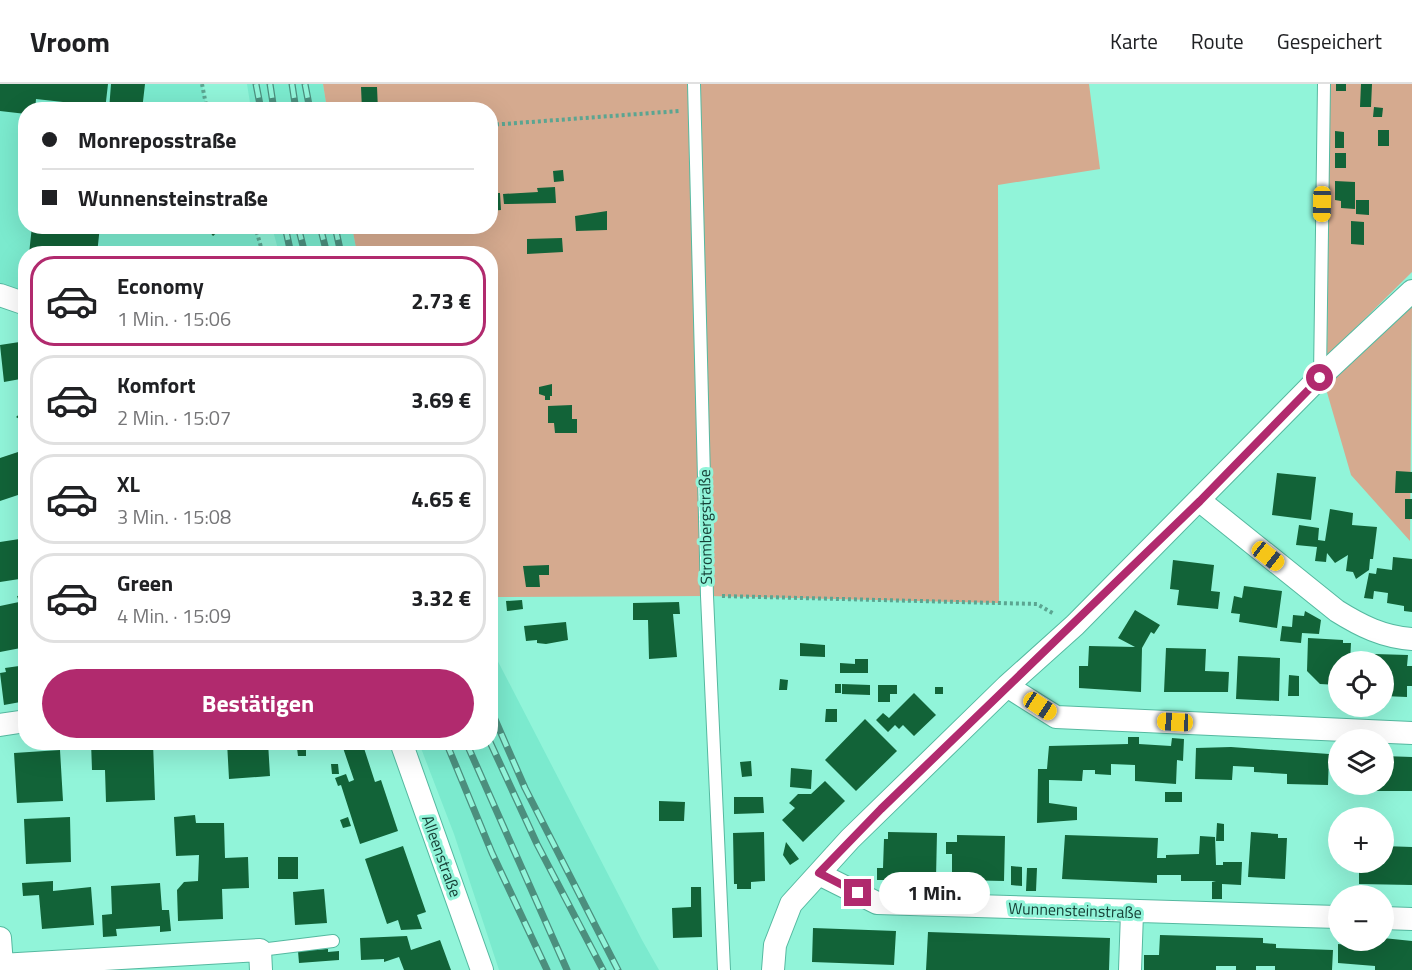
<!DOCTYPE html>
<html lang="de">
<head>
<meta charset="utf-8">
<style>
  :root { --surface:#fff; --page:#f2f2f2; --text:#202124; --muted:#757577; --line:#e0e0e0; --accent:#b12a6e }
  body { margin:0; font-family:"Titillium Web",sans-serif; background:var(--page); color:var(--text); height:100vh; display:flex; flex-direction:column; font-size:22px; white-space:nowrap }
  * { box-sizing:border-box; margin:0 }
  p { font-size:20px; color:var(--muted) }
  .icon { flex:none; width:33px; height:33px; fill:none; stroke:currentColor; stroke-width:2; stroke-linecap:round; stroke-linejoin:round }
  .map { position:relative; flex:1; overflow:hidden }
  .details { position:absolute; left:18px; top:162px; width:480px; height:504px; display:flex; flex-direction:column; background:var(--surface); border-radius:24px; box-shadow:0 6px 24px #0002 }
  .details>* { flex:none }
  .guide { position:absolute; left:18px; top:18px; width:480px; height:132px; border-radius:24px; box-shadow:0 6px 24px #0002; display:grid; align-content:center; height:132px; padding:0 24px; background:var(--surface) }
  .tools { position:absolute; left:1328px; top:567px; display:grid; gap:12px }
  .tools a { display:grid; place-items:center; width:66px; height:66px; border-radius:50%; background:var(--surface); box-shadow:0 6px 24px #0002; font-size:30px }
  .end { position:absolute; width:27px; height:27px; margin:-14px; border:8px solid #b12a6e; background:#fff; box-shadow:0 0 0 3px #fff }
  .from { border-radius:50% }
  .bubble { position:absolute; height:42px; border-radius:21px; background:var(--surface); box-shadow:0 6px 24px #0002; font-size:20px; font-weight:700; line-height:42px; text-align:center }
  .car { position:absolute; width:18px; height:36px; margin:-18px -9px; border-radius:8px; box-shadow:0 0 4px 2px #0007; background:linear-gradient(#f5c518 24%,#345 0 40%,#f5c518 0 76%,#345 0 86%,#f5c518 0) }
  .guide b { display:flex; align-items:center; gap:21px; height:57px; font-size:22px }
  .guide b+b { border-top:2px solid var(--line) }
  .guide i { width:15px; height:15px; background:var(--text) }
  ul { padding:10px 0 0; list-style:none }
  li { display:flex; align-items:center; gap:18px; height:90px; margin:0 12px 9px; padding:0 12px; border:3px solid var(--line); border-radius:24px }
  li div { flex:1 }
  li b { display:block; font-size:22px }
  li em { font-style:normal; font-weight:700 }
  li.selected { border-color:var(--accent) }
  li>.icon { width:54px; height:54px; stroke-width:1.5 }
  .cta { display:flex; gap:12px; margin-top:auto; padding:12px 24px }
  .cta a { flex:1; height:69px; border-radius:36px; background:var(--accent); color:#fff; font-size:24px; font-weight:700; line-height:69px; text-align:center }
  header { display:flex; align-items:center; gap:36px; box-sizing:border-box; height:84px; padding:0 30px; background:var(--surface); border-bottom:2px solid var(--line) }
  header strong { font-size:28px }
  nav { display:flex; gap:33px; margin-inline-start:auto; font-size:21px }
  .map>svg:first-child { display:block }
  .built { fill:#7beace }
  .green { fill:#d5aa8f }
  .building { fill:#126338 }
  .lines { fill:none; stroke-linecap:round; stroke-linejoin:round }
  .lane-casing { stroke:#55b9a0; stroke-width:14 }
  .street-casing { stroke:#55b9a0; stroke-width:24 }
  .path { stroke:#5ba591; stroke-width:4; stroke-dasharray:3 3; stroke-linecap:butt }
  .lane { stroke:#fff; stroke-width:12 }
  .street { stroke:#fff; stroke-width:22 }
  .rail-casing { stroke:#4c8f7e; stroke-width:7 }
  .rail { stroke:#91f4d9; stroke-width:4.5; stroke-dasharray:14; stroke-linecap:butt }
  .route { stroke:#b12a6e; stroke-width:8 }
  .labels { text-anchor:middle; stroke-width:6; stroke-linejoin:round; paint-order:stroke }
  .street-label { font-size:16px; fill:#164036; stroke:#91f4d9 }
</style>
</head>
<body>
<header>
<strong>Vroom</strong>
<nav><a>Karte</a><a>Route</a><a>Gespeichert</a></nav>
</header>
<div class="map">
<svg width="1412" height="886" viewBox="0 0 1412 886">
  <rect width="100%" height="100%" fill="#91f4d9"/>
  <path class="built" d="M0,0h202l5,25 -181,1v116l229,1 8,26 -237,1 -1,50 -25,-9z
    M247,0h76l4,25h-76z
    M272,143h80l5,26h-78z
    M491,564l151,292 17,30h-160l-45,-136 -35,-91 71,-1z"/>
  <path class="green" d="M323,0h766l11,85 -102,16 1,418 -292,-7 -216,1 -1,-343 -133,-1 -5,-26 138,-1v-116l-163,-1z
    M1330,0h82v188l-85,84z
    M1412,221l-2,236 -59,-66 -27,-93z"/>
  <path class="building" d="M0,0h108l-3,26h-16l1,-5 -54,-6 -1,11h-9v4l-26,-3z
    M111,0h34l-3,26h-33z
    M1336,0h10v7h-10z
    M1361,0h11l-1,23h-11z
    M361,3h16l1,23h-16z
    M1374,23l9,1 -1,9h-9z
    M1378,46h11v16h-11z
    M1335,47l9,1v16h-9z
    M1335,69h11v15h-11z
    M563,86l1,11 -10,1 -1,-11z
    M1335,97l20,1v27l-14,-1v-7l-6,-1z
    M555,103l1,16 -52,1 -1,-10 35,-2 -1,-4z
    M490,109h10l1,17 -11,1z
    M1356,116h13v15l-13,-1z
    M607,127v19l-31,1 -1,-15z
    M1351,137l13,1v23l-13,-1z
    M32,142h68l-3,28h-68z
    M205,142h19l-11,10z
    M562,154l1,14 -36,2v-15z
    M26,257v37l-22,4 -4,-37z
    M552,300v12h-2v4h-5v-4l-6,-2v-7z
    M572,321v14h5v14h-22l-1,-10h-6v-17z
    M23,327l3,1 -2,10 -8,-5z
    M18,368l8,20v4l-7,2 5,15 -24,8v-43z
    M1396,387l16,1v21h-17z
    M1277,389l39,4 -5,43 -39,-5z
    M1405,415h7v20h-7z
    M1330,425l23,4 -1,12 25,2 -4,32h-3l-1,11 -13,9 -3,-7 -7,-1 2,-16 -13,8 -8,-10 -1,9 -11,-1 2,-14 -21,-2 3,-20 20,3 -1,12 7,1z
    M26,454v40l-26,4v-40z
    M1393,473l19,2v53l-8,-1v-5l-17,-3 1,-10 -14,-2 -1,8 -9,-1 5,-25 7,1 1,-6 15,2z
    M1173,476l41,5 -3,26 9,1 -2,17 -41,-4 2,-15 -9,-1z
    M549,481v10h-10l1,12h-14l-3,-21z
    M1244,502l38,5 -5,37 -38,-6 1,-8 -9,-1 3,-17 8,2z
    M26,511v52l-26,5v-46l19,-4 -2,-6z
    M522,516l1,9 -16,2 -1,-10z
    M679,518l1,12h-7l4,43 -28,2 -1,-39h-15v-17z
    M1135,526l25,15 -6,9 -3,-2 -9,16 -1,44 -62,-4v-22h9l1,-20 46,1 -17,-9z
    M1305,527l16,9 -2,14 -17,-1 -1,10 -21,-2 2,-15 10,1 1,-12 11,1z
    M566,538l2,18 -22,4 -9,-1v-3l-11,1 -2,-15z
    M1308,554l35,2v3h8l-1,19h-12v23l-18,-1 -13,-13z
    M800,559l25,2v12l-25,-1z
    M1166,564l40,1 -1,22 24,1 -1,20h-64z
    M1374,570l34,1 -1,11h5v20h-5v11l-24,-1v-34h-9z
    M1238,572l42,2 -1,43 -43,-2z
    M855,575h13v14h-28v-10l15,1z
    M26,581v36l-22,4 -4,-32 6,-1 -1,-4z
    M1289,591l10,1v20h-11z
    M780,595l8,1 -1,10h-8z
    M835,600h6v9h-6z
    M842,600l28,1v10l-28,-1z
    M878,601h19v9h-7v8h-12z
    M935,603h8v7h-8z
    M914,609l22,22 -22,21 -11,-11 -4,4 -4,-4 -7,7 -12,-12 7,-7 6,5z
    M826,625h11v13h-12z
    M865,635l32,32 -41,40 -31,-31z
    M1128,653h11v7l32,2 1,-8 12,1 -1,22 -6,-1 -1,24 -41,-3v-16l-24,-1v11l-16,-1v-4h-12l-1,11 -33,-1v23l28,4v13l-40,3 1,-54h9l2,-23 79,-2z
    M91,658h62l2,58 -49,2 -1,-32h-13z
    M227,658h41l2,34 -41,3z
    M282,658h38v5h-14v9h-8l-1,-8h-15z
    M341,658h21l13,40 6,-2 17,51 -38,13 -19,-59 -3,1 -3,-8 11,-4 3,8 5,-2z
    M1231,663l98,7 -1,31 -41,-1v-10l-33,-2v-5l-21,-1 -1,14 -37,-1 1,-31z
    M60,666l3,51 -46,2 -3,-50z
    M1383,672l29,1v34h-39v-7h10z
    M751,677l1,15 -10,1 -2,-15z
    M331,680h7l1,10h-7z
    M791,684l21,2 -1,19 -21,-2z
    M825,697l20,20 -42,41 -21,-22 13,-12 -6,-5 9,-9h13z
    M1165,708h17v10h-17z
    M734,713h29l1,16 -30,1z
    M659,717l26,1 -1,19h-25z
    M195,731l1,8h28l1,35 23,-1 1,31 -27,1 1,30 -45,2 -1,-31 7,-8 14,-1 1,-26 -23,1 -2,-39z
    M70,733l1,45 -45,2 -2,-45z
    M348,733l3,9 -8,2 -3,-8z
    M1217,739l7,1v17h-8z
    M764,748l1,49 -14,1v7h-14v-5h-3l-1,-51z
    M888,748l49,1 -1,45 -48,-1v3h-11v-12h6l1,-29h4z
    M1251,748l27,2v4h9l-2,41 -37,-2z
    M957,751l48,1 -1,45 -47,-1v3h-12l1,-11h6v-18h-6v-12h11z
    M1065,751l93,3 -1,20h9v-3l33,-1 1,-18 15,1 1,28h7v-3h19l-1,23 -19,-1v15h-10v-17l4,-1h-35v-6h-24v8l-95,-4z
    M786,758l13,17 -9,6 -7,-10z
    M403,762l23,66 -9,3 5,14 -21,1 -3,-10 -11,4 -22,-65z
    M1383,762l29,1v38l-53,-1v-22h24z
    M278,773h20v22h-20z
    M1011,782l11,1v19l-11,-1z
    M1027,784h10l-1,23h-10z
    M53,797v10l38,-4 3,38 -52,4 -3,-34 -16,1 -1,-13z
    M160,799l2,27h7l2,21 -11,1v-6l-44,3 1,7 -14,1 -1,-22 10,-1 -1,-28z
    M691,803h10l1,50 -29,1 -1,-30 19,-1z
    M324,805l3,34 -32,2 -2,-33z
    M813,844l83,3 -2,34 -82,-3z
    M928,848l182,6 -1,32h-183z
    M1160,851l103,3v5l13,1v4l57,2 -1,20h-57v-4h-19v4h-20v-4h-20v4h-72v-15h15z
    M407,852l4,14 29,-10 11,30h-47l-5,-13 -15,5v-3l-23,1 -1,-22z
    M1383,854l29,3v29h-37v-4l-37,-3v-19l37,3v-7h8z
    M328,865v3l11,-1v9l-40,3 -1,-12z"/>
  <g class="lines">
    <g class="lane-casing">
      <path id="lane" d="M694,0l13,512 17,374
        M1320,292l4,-292
        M260,866l73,-9"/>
    </g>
    <g class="street-casing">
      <path id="street" d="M0,211l26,9
        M1200,417l137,110c24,15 46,26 75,28
        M1007,602l49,31 356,16
        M0,641l26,-4
        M401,658l81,228
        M819,790l58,29 461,14
        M1383,834l29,1
        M0,854l2,27
        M0,881l260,-15 1,20
        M773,886l2,-25 16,-41 59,-65 157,-153 68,-61 245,-248 92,-86
        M1130,886l2,-57"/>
    </g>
    <path class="path" d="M202,0l5,26
      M490,41l189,-14
      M255,142l8,28
      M722,512l315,8 17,10"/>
    <use href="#lane" class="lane"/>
    <use href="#street" class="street"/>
    <g class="rail-casing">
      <path id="rail" d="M256,0l5,26
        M270,0l4,26
        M292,0l4,26
        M305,0l5,26
        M285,142l6,28
        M298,142l7,28
        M320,142l7,28
        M335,142l6,28
        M490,624l35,80 93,182
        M446,658l46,111 55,117
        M466,658l101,228
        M490,658l47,102 66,126"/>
    </g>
    <use href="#rail" class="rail"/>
  </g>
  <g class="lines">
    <path class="route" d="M858,809l-39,-20 62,-64 319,-308 120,-123"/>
  </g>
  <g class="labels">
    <g class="street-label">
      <text transform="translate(705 443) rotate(-91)" y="6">Strombergstraße</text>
      <text transform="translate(442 772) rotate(70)" y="6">Alleenstraße</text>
      <text transform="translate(1075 826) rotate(2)" y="6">Wunnensteinstraße</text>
    </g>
  </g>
</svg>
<div class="tools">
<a><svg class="icon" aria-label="locate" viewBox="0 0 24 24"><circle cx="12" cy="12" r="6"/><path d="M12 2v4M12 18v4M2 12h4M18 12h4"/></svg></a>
<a><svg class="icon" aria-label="layers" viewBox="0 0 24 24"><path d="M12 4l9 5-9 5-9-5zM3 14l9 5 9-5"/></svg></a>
<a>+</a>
<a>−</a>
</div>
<i class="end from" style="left:1320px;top:294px"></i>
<i class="end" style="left:858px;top:809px"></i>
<div class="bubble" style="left:879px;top:788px;width:111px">1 Min.</div>
<i class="car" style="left:1322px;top:120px;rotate:181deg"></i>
<i class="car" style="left:1268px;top:472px;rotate:128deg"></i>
<i class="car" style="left:1040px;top:622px;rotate:123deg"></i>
<i class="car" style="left:1175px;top:638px;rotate:273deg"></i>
<div class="guide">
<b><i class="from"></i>Monreposstraße</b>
<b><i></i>Wunnensteinstraße</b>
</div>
<section class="details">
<ul>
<li class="selected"><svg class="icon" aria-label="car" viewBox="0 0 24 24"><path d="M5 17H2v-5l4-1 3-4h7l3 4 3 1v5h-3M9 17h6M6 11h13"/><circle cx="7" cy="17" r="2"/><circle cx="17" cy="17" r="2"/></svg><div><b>Economy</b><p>1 Min. · 15:06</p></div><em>2.73 €</em></li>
<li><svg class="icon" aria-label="car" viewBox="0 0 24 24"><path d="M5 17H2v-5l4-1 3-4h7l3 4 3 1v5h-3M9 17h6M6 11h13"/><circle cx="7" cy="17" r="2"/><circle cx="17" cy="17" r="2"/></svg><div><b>Komfort</b><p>2 Min. · 15:07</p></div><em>3.69 €</em></li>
<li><svg class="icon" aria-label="car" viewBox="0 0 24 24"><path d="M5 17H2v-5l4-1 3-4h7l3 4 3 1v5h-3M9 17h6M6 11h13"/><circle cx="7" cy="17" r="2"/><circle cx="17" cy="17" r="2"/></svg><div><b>XL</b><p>3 Min. · 15:08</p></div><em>4.65 €</em></li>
<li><svg class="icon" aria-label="car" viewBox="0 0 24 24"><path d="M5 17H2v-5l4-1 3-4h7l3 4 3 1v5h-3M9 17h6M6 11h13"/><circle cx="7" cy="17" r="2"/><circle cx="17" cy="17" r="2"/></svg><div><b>Green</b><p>4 Min. · 15:09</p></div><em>3.32 €</em></li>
</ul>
<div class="cta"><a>Bestätigen</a></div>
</section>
</div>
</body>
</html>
